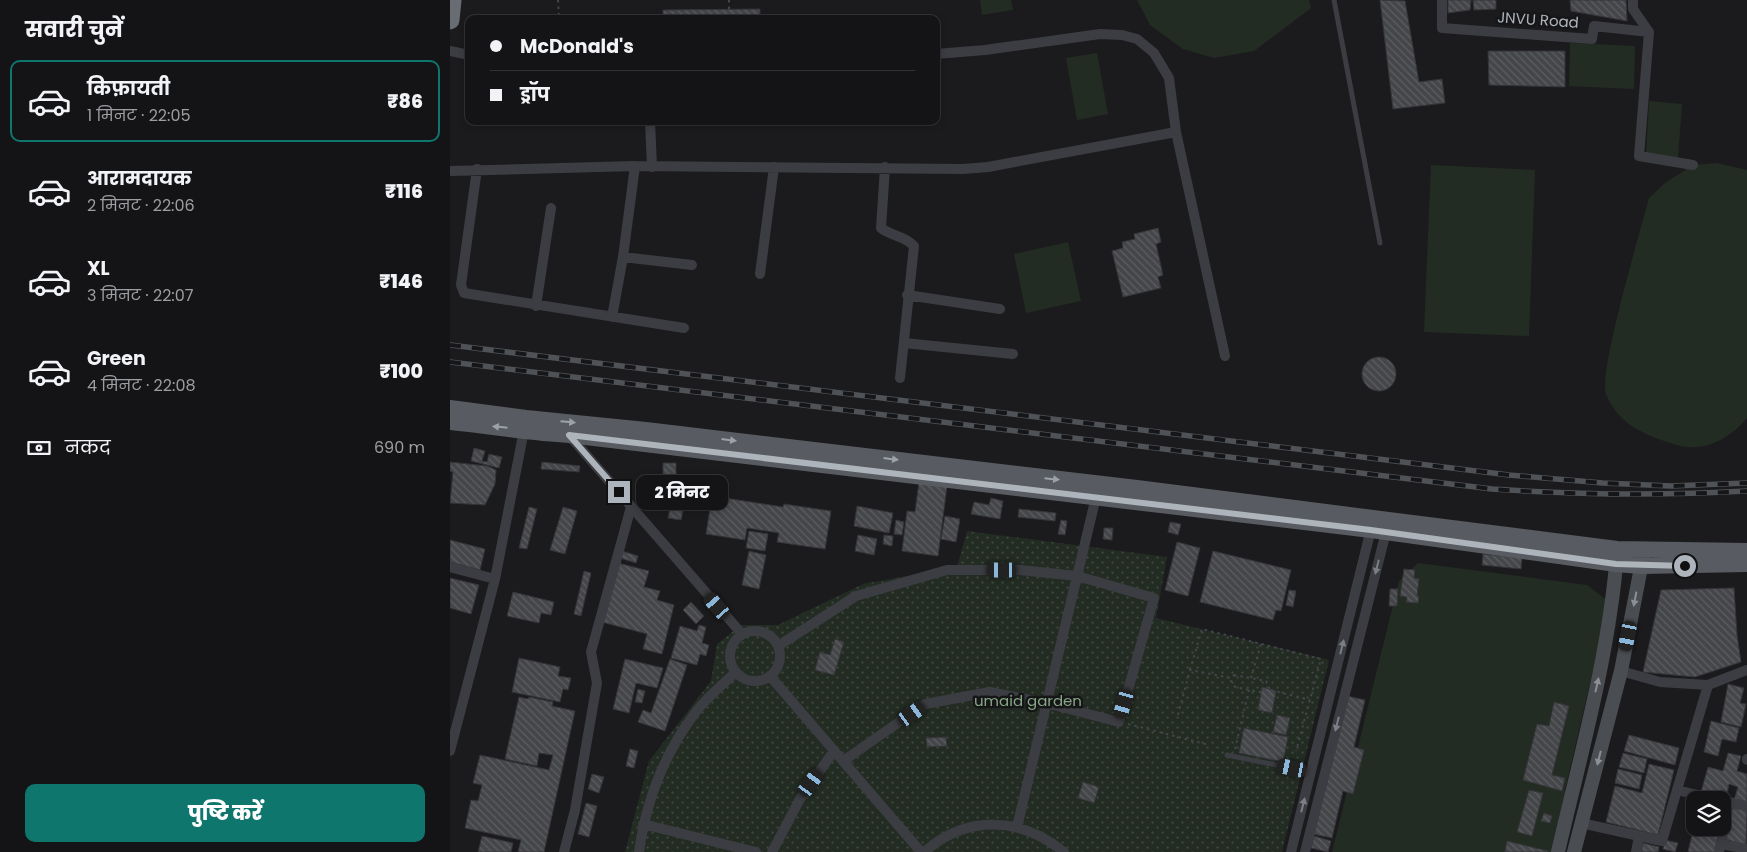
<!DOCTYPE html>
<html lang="hi">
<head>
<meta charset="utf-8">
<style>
  :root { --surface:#141416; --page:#212123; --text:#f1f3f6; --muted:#9d9ea1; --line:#333335; --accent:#0f766e }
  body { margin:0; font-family:Poppins,"Noto Sans Devanagari",sans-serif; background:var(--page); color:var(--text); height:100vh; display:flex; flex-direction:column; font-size:19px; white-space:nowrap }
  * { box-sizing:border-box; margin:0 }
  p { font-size:16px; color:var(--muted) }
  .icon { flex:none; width:28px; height:28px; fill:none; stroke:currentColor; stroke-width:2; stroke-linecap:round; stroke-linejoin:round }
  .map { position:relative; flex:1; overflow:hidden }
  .panel { display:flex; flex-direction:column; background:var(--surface); width:450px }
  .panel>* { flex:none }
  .guide { position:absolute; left:15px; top:15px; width:475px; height:110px; border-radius:10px; box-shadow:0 2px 8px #0003,0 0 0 1px var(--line); display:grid; align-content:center; height:110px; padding:0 25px; background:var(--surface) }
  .tools { position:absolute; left:1236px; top:791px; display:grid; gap:10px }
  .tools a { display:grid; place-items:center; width:45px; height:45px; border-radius:10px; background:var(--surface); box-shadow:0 2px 8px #0003,0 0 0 1px var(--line); font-size:25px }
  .end { position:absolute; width:22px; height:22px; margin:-11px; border:6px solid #aeb4bc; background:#111; box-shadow:0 0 0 2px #111 }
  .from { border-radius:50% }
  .bubble { position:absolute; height:35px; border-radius:10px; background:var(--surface); box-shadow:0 2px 8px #0003,0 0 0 1px var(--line); font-size:16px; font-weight:800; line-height:35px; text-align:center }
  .car { position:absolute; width:15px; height:30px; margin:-15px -8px; border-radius:6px; box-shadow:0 0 4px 1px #0007; background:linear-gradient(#222 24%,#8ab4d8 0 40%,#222 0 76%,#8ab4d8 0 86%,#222 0) }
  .guide b { display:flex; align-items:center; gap:18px; height:48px; font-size:19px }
  .guide b+b { border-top:1px solid var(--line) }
  .guide i { width:12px; height:12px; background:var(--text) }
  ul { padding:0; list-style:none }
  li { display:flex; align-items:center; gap:15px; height:82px; margin:0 10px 8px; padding:0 15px; border:2px solid transparent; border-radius:10px }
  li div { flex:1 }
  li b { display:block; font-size:19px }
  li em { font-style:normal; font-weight:800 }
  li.on { border-color:var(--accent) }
  li>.icon { width:45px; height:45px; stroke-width:1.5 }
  h2 { padding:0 25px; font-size:22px; line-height:60px }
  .pay { display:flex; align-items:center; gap:12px; height:55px; padding:0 25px; font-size:19px }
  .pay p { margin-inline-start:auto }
  .primary-button { display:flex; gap:10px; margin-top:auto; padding:10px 25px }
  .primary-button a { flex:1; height:58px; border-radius:10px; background:var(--accent); color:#fff; font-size:20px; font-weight:800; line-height:58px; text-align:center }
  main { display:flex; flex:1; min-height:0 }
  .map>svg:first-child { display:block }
  .park { fill:url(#park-dots) }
  .pitch { fill:#232c23 }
  .building { fill:url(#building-back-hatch); stroke:#353539 }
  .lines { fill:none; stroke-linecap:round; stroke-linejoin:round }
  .path { stroke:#424549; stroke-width:2; stroke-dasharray:2.5 4; stroke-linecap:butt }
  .lane { stroke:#3c3d42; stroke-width:5 }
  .street { stroke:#3c3d42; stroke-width:10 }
  .secondary { stroke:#4a4d52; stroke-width:14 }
  .primary { stroke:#585b61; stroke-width:16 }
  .highway { stroke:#686c73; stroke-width:19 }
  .rail-casing { stroke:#4f5257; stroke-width:5.5 }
  .rail { stroke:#161618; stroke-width:4; stroke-dasharray:11; stroke-linecap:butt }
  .oneway { fill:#9da2aa }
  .oneway2 { fill:#7b7e85 }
  .oneway3 { fill:#8b9097 }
  .route { stroke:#aeb4bc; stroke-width:6 }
  .labels { text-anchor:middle; stroke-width:5; stroke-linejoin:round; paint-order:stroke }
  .street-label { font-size:15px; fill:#aeb4bc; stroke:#161618 }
  .park-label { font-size:15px; fill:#86a785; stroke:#161618 }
</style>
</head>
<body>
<main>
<section class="panel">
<h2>सवारी चुनें</h2>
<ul>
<li class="on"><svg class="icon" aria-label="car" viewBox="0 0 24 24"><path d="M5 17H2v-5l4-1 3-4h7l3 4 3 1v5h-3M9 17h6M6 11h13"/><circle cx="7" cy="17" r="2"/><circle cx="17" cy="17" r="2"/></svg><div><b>किफ़ायती</b><p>1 मिनट · 22:05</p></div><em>₹86</em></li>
<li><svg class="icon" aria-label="car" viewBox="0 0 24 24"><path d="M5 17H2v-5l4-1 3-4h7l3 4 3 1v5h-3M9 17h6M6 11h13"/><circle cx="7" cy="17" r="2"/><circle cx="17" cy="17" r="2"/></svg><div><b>आरामदायक</b><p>2 मिनट · 22:06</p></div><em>₹116</em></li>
<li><svg class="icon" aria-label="car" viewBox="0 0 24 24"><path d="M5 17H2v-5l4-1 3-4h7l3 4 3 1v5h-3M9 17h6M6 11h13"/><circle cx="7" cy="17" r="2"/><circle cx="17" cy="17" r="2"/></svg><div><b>XL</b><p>3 मिनट · 22:07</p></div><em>₹146</em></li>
<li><svg class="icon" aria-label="car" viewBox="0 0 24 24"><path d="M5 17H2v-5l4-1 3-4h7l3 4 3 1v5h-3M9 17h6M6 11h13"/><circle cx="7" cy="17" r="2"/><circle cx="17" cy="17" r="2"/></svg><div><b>Green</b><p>4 मिनट · 22:08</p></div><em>₹100</em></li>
</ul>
<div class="pay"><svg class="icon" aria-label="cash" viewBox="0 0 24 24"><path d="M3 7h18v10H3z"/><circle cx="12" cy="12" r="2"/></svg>नकद<p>690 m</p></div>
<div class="primary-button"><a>पुष्टि करें</a></div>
</section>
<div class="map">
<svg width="1297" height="852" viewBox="0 0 1297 852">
  <defs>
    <pattern id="park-dots" width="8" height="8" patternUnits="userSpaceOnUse" patternTransform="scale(1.25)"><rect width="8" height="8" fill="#232c23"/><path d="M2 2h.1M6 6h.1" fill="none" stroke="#404841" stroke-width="1.8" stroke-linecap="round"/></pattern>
    <pattern id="building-back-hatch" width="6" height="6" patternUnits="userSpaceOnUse" patternTransform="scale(1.25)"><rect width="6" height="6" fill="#45464a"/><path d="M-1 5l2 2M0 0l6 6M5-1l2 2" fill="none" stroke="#5d5e62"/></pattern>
  </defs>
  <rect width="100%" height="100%" fill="#1b1b1d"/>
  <path class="park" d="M517,531l200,26 -11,61 173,42 -47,192h-657l24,-91 62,-80 6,-37 24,-19h37l85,-41 94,-17z"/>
  <path class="pitch" d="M530,0h31l2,10 -31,5z
    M687,0h172l2,8 -57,43 -40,7 -31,-9 -33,-24z
    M1120,43l65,3 -1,43 -65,-3z
    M647,53l11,61 -31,6 -11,-62z
    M1199,101l33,3 -4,54 -32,-3z
    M1267,163l30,7v248c-16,20 -43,35 -70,27 -30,-9 -58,-19 -71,-51 -8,-22 35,-164 43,-196l16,-15 28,-18z
    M981,165l104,5 -6,166 -105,-4z
    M618,242l13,59 -55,12 -12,-59z
    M968,563l169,22 22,17 -44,188 13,4 -15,58h-231l67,-271z"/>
  <path class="building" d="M930,0l25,1 14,81 23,-3 3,24 -52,6z
    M998,0h23l-1,10 -22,3z
    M1023,0h23v9l-22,1z
    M1120,0h56l1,21 -56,-10z
    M310,9v10h-97v-9z
    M1038,51h77v36l-76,-2z
    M708,228l3,14 -5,2 7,31 -5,2 3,11 -38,9 -11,-46 11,-3 -1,-6 13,-3 -1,-5z
    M912 374a17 17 0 1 1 34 0a17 17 0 1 1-34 0Z
    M24,448l11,3 -3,10 5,1 2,-8 13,3 -3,11 -28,-7z
    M0,462l37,4 9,4 -1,14 -10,21 -35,-2 3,-31 -3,-1z
    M92,462l38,4 -1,6 -38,-3z
    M213,463h13v22h-13z
    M469,482l28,4 -9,70 -36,-5 5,-40 8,1z
    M223,493l13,3 -5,24 -13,-2z
    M262,496l71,11 1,-3 47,7 -6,38 -48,-7 2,-9 -32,-5 -2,12 -39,-6z
    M541,498l12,3 -3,18 -29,-5 3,-12 15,3z
    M407,506l36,7 -4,20 -35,-7z
    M79,507l8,2 -10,40 -8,-1z
    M113,507l14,4 -12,43 -15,-4z
    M569,509l37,4 -1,8 -37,-4z
    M495,516l15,3 -4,23 -15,-3z
    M446,520l8,2 -2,13 -8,-1z
    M611,520l6,1 -2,14 -7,-1z
    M720,522l11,2 -3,11 -10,-3z
    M654,528h9l-1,12 -9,-1z
    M299,531l19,3 -3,17 -19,-3z
    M408,535l19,4 -3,16 -19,-4z
    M434,535l9,1 -1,10 -9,-2z
    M0,540l35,9 -5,21 -30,-8z
    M727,542l23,6 -12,48 -23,-6z
    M172,551l16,5 -2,7 -16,-5z
    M299,551l17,4 -7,34 -17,-4z
    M763,551l78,19 -10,41 -5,-1 -3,10 -73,-18z
    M1033,554l39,4 -1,11 -39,-4z
    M168,563l31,8 -5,16 16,4 -3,9 17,5 -12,49 -19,-5 4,-15 -45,-12z
    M954,569l11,1 -1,8 5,1 -2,17h2l-1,7 -12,-1 1,-5 -7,-1z
    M134,571l7,2 -10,43 -7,-2z
    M0,578l29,7 -8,29 -21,-6z
    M1284,588l3,47 4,27 -46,15 -52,-5 18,-82z
    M940,589h8l-1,17h-8z
    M839,590l7,1 -3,16 -7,-2z
    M63,592l41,10 -3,13 -10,-2 -2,10 -32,-7z
    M241,602l13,14 -8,8 -13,-14z
    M249,625l7,2 -4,16 7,2 -3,11 -6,-2 -3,11 -26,-7 9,-32 17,5z
    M385,639l9,3 -10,33 -19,-5 5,-18 10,3z
    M69,658l41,9 -2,9 13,2 -3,12 -5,-1 -3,13 -48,-10z
    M175,659l38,9 -6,20 -21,-5 -7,30 -16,-4z
    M220,659l17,6 -22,66 -27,-9 5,-12 8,3z
    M1278,684l16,4 -4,15 6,1 -5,23 -20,-5z
    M812,687l14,4 -4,22 -14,-3z
    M188,689l7,2 -3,12 -7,-1z
    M897,696l18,4 -11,47 10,3 -11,44 -10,-3 -11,47 -19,-4z
    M69,697l9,2 1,-2 24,5 -1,4 23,5 -31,141h-26l3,-12 -56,-12 6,-28 7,1 4,-16 -9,-2 7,-28 69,15 4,-15 -14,-2 -2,13 -32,-7z
    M1104,702l15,4 -17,69 13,3 -3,13 -39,-11 14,-56 12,2z
    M827,715l13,3 -4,17 -13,-3z
    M1261,721l28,7 -3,14 -14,-3 -4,17 -14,-4z
    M794,728l44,9 -5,25 -44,-9z
    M1179,735l50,13 -4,17 -51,-14z
    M496,737l1,9 -20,1 -1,-9z
    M180,749l8,2 -4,17 -8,-2z
    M1173,753l24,6 -3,14 -25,-6z
    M1278,753l13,3 -4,15 10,3v29l-13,-3 4,-13 -9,-3 -3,15 -25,-7 7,-25 15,4z
    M1199,764l25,6 -16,65 -52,-13 9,-36 27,7z
    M1168,769l24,6 -3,14 -24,-6z
    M142,774l12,3 -5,16 -11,-4z
    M633,782l16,5 -5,16 -16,-5z
    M1079,790l14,3 -11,43 -15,-4z
    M136,803l11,3 -8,31 -11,-3z
    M1283,807l14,4 -1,34 -22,-6z
    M1094,813l8,3 -2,7 -9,-2z
    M1244,826l12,3 16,-1 -6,24h-28z
    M32,836l31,7 -2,9h-33z
    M864,836l17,5 -3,11 -17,-4z
    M1215,840l13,3 -3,9 -12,-3z
    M1057,841l41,10v1h-43z
    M1193,843l16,4 -1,5h-17z"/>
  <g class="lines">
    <path class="path" d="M108,0l1,19
      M279,0v10
      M740,670l12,-41 119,30 -25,92
      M784,675l32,6 4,9 -5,3 -30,-6 -4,-6z
      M801,678l10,-34
      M821,690l39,10
      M728,715l12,-45 41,8
      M678,724l81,21
      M785,749l14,-59"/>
    <path class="lane" d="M884,0l46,243
      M777,755l83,17"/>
    <path class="street" d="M992,0v28l150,11 2,-13 55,6
      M1183,0v9l16,23 -10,124 54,9
      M0,51l19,4
      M486,54l49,-4 115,-16 22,1 15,4 17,14 15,25 7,54 49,224
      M200,121l2,46
      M435,167l-4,61c10,8 24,8 33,18l-14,132
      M27,169l-16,116 3,8 220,35
      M0,171l185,-5 328,3 25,-2 188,-35
      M173,257l69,8
      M310,274l14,-107
      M457,295l93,14
      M86,306l15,-98
      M162,317l11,-60 12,-91
      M454,343l109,11
      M119,435l173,199
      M0,567l45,12
      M280 656a25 25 0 1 1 50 0a25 25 0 1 1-50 0Z
      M328,646l78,-50 91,-26h73l57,6 77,22 -35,124 -73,-19 -56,-11 -65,12 -82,57
      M1171,671l39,11 48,3 39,-15
      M320,676l151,176
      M0,751l45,-172 30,-154
      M1297,759v1
      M1227,790l31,-105
      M1274,801l23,5
      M1131,823l81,18 15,-51 41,10
      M193,824l113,28
      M567,827l79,-330
      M1271,844l26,5
      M114,852l11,-42 22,-127 -6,-31 40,-145
      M189,852c7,-50 25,-98 56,-139 11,-15 27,-28 41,-41
      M322,852l28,-53 34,-48
      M474,852c43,-37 96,-36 140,0
      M841,852l81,-327
      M855,852l82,-324
      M1186,852l3,-16
      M1269,852l10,-50"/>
    <path class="secondary" d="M1108,852c23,-99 51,-197 59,-298
      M1124,852l47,-181 22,-114"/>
    <path class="primary" d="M0,408l76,10 120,12 491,58 480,61 130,2
      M0,422c40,4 79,11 119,13l802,95 245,34 25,2 106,-2"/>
    <path class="highway" d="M0,20l2,-20"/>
    <g class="rail-casing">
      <path id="rail" d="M0,345l1059,130 94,8 68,3 76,-3
        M0,362l1042,127c88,6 167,7 255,2"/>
    </g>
    <use href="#rail" class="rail"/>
  </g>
  <defs><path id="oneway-solid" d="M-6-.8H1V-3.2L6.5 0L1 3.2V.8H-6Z" transform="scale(1.25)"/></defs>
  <g class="oneway">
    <use href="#oneway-solid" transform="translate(118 422) rotate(5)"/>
    <use href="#oneway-solid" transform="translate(50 427) rotate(-174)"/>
    <use href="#oneway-solid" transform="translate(279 440) rotate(7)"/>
    <use href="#oneway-solid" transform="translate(441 459) rotate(7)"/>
    <use href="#oneway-solid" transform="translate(602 479) rotate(6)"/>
  </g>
  <g class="oneway2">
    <use href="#oneway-solid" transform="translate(927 567) rotate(104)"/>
    <use href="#oneway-solid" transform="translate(892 647) rotate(-76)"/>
    <use href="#oneway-solid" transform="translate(887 724) rotate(104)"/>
    <use href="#oneway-solid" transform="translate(853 805) rotate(-76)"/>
  </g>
  <g class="oneway3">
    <use href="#oneway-solid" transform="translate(1185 599) rotate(101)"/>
    <use href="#oneway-solid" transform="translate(1147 685) rotate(-77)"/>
    <use href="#oneway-solid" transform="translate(1149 758) rotate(104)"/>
  </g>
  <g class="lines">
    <path class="route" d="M169,492l-50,-57 802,95 245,34 69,2"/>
  </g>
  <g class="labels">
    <g class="street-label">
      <text transform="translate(1088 20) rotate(4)" y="5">JNVU Road</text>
    </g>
    <g class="park-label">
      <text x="578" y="706">umaid garden</text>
    </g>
  </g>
</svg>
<div class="tools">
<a><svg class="icon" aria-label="layers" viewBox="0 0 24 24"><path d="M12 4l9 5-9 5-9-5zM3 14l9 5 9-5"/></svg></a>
</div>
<i class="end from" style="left:1235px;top:566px"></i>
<i class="end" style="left:169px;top:492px"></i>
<div class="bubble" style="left:186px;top:475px;width:92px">2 मिनट</div>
<i class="car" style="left:552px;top:570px;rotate:270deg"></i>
<i class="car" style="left:267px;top:606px;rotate:319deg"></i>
<i class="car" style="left:1178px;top:636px;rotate:191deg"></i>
<i class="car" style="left:674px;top:704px;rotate:196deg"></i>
<i class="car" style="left:462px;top:714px;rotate:55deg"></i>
<i class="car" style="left:842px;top:768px;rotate:282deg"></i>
<i class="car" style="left:361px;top:783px;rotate:36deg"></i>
<div class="guide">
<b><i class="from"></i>McDonald's</b>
<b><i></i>ड्रॉप</b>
</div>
</div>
</main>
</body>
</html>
